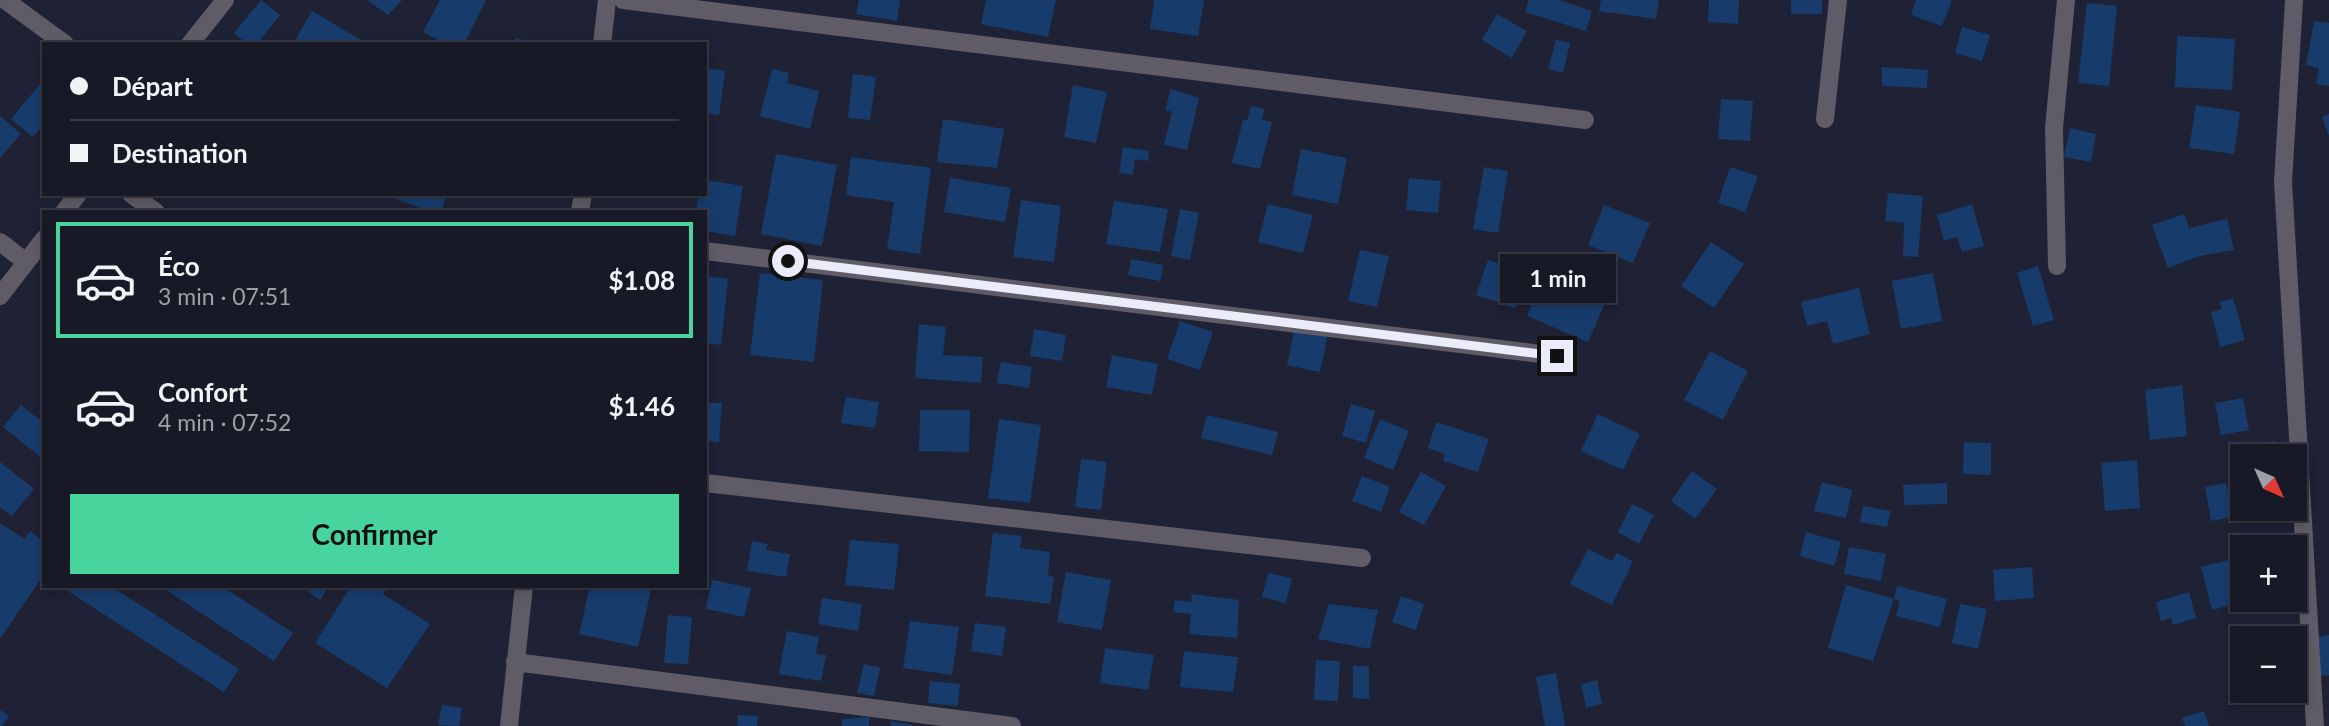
<!DOCTYPE html>
<html lang="fr">
<head>
<meta charset="utf-8">
<style>
  :root { --surface:#171927; --page:#242633; --text:#f1f3f6; --muted:#9ea0a7; --line:#363844; --accent:#47d49d }
  body { margin:0; font-family:Lato,sans-serif; background:var(--page); color:var(--text); height:100vh; display:flex; flex-direction:column; font-size:26px; white-space:nowrap }
  * { box-sizing:border-box; margin:0 }
  p { font-size:23px; color:var(--muted) }
  .icon { flex:none; width:38px; height:38px; fill:none; stroke:currentColor; stroke-width:2; stroke-linecap:round; stroke-linejoin:round }
  .map { position:relative; flex:1; overflow:hidden }
  .drawer { position:absolute; left:42px; top:210px; width:665px; height:378px; display:flex; flex-direction:column; background:var(--surface); border-radius:0px; box-shadow:0 4px 10px #0003,0 0 0 2px var(--line) }
  .drawer>* { flex:none }
  .top-card { position:absolute; left:42px; top:42px; width:665px; height:154px; border-radius:0px; box-shadow:0 4px 10px #0003,0 0 0 2px var(--line); display:grid; align-content:center; height:154px; padding:0 28px; background:var(--surface) }
  .needle { width:46px; rotate:135deg }
  .buttons { position:absolute; left:2230px; top:444px; display:grid; gap:14px }
  .buttons a { display:grid; place-items:center; width:77px; height:77px; border-radius:0px; background:var(--surface); box-shadow:0 4px 10px #0003,0 0 0 2px var(--line); font-size:35px }
  .end { position:absolute; width:32px; height:32px; margin:-16px; border:9px solid #eaecfa; background:#111; box-shadow:0 0 0 4px #111 }
  .from { border-radius:50% }
  .bubble { position:absolute; height:49px; border-radius:0px; background:var(--surface); box-shadow:0 4px 10px #0003,0 0 0 2px var(--line); font-size:23px; font-weight:700; line-height:49px; text-align:center }
  .top-card b { display:flex; align-items:center; gap:24px; height:66px; font-size:26px }
  .top-card b+b { border-top:2px solid var(--line) }
  .top-card i { width:18px; height:18px; background:var(--text) }
  ul { padding:12px 0 0; list-style:none }
  li { display:flex; align-items:center; gap:21px; height:116px; margin:0 14px 10px; padding:0 14px; border:4px solid transparent; border-radius:0px }
  li div { flex:1 }
  li b { display:block; font-size:26px }
  li em { font-style:normal; font-weight:700 }
  li.current { border-color:var(--accent) }
  li>.icon { width:63px; height:63px; stroke-width:1.5 }
  .action { display:flex; gap:14px; margin-top:auto; padding:14px 28px }
  .action a { flex:1; height:80px; border-radius:0px; background:var(--accent); color:#111; font-size:28px; font-weight:700; line-height:80px; text-align:center }
  .map>svg:first-child { display:block }
  .building { fill:#173c6c }
  .lines { fill:none; stroke-linecap:round; stroke-linejoin:round }
  .street { stroke:#605c67; stroke-width:18 }
  .route { stroke:#eaecfa; stroke-width:9 }
</style>
</head>
<body>
<div class="map">
<svg width="2329" height="726" viewBox="0 0 2329 726">
  <rect width="100%" height="100%" fill="#1f2134"/>
  <path class="building" d="M261,0l19,15 -23,29h-10l-13,-11z
    M367,0h35l-14,15z
    M440,0h46l-22,44h-18l-23,-12z
    M859,0h41l-3,21 -41,-7z
    M986,0h70l-8,37 -67,-13z
    M1154,0h50l-6,36 -48,-7z
    M1529,0h30l33,11 -6,20 -61,-19z
    M1601,0h58l-3,19 -57,-8z
    M1709,0h30l-1,24 -30,-2z
    M1791,0h31v14h-31z
    M1916,0h36l-10,26 -31,-11z
    M2087,3l30,3 -8,80 -31,-3z
    M312,11l51,30 -1,3h-69z
    M1497,14l30,17 -15,27 -30,-18z
    M2314,21l15,2v63l-13,-2 3,-16 -13,-3z
    M1962,27l28,8 -8,26 -27,-8z
    M2177,36l58,3 -3,51 -57,-3z
    M515,38l20,5v1h-22z
    M1556,40l14,3 -7,30 -15,-4z
    M1882,67l46,3 -1,18 -45,-2z
    M705,68l20,3 -6,44 -14,-2z
    M772,69l17,4 -2,10 32,8 -9,38 -50,-13z
    M853,74l23,3 -6,43 -22,-2z
    M40,84l4,3v37l-11,13 -22,-18z
    M1073,85l34,7 -11,51 -32,-6z
    M1171,89l28,9 -12,52 -23,-5 8,-33 -7,-2z
    M1721,99l32,2 -3,40 -32,-2z
    M2196,105l44,7 -6,42 -45,-6z
    M1251,106l13,3 -2,11 10,2 -12,47 -28,-6 11,-43h4z
    M2329,114v22l-7,-19z
    M0,116l21,18 -21,24z
    M943,119l61,10 -7,39 -60,-6z
    M2070,128l26,6 -5,28 -27,-5z
    M1123,147l26,4 -1,10 -13,-2 -2,16 -14,-2z
    M1301,149l46,9 -9,46 -46,-9z
    M776,154l61,11 -15,81 -61,-12z
    M851,157l80,11 -11,86 -33,-5 7,-47 -48,-7z
    M1484,167l24,4 -10,62 -25,-4z
    M1730,167l28,9 -13,36 -27,-9z
    M950,178l61,10 -6,34 -61,-10z
    M1409,178l32,3 -3,32 -32,-3z
    M705,180l38,6 -8,50 -30,-5v-19h-9l2,-18h7z
    M1888,193l35,3 -5,61 -15,-1 1,-33 -19,-2z
    M382,194h65l-6,18h-9z
    M1021,200l40,6 -7,56 -41,-5z
    M1114,201l54,8 -8,43 -54,-8z
    M1268,204l45,11 -10,38 -45,-11z
    M1972,204l12,42 -22,6 -5,-15 -13,4 -7,-26z
    M1604,205l46,18 -17,40 -45,-18z
    M1180,209l19,4 -9,47 -19,-4z
    M2184,214l5,14 38,-9 7,31 -34,6 -32,12 -16,-43z
    M1711,242l33,22 -30,44 -33,-22z
    M1360,250l29,6 -12,51 -29,-6z
    M1131,259l32,6 -3,16 -32,-6z
    M1488,260l38,12 -11,36 -39,-13z
    M2038,266l16,54 -21,6 -16,-53z
    M760,273l63,7 -9,82 -64,-7z
    M1545,273l62,26 -19,43 -61,-26z
    M1933,273l9,48 -41,8 -9,-48z
    M705,276l23,3 -7,66 -16,-2z
    M1859,288l11,46 -37,10 -6,-23 -20,5 -6,-24z
    M2233,298l12,42 -25,7 -9,-35 11,-3 -2,-7z
    M1180,321l33,11 -13,38 -33,-11z
    M919,324l27,3 -3,28 40,2 -2,26 -66,-5z
    M1295,327l33,7 -8,38 -33,-7z
    M1034,329l32,6 -4,26 -32,-5z
    M1710,351l38,20 -25,49 -39,-20z
    M1112,355l46,9 -6,31 -46,-8z
    M1001,362l31,5 -3,21 -32,-5z
    M2182,385l5,51 -37,4 -5,-50z
    M846,397l33,5 -4,26 -34,-5z
    M2243,398l6,32 -28,5 -6,-32z
    M705,403h17l-3,39 -14,-1z
    M1351,404l24,7 -9,32 -24,-7z
    M21,405l23,18v37l-41,-33z
    M920,410h50l-1,42 -50,-1z
    M1598,414l42,20 -17,36 -42,-19z
    M1207,415l71,17 -6,23 -71,-17z
    M999,419l42,6 -11,78 -42,-5z
    M1380,419l29,12 -16,39 -29,-12z
    M1436,422l53,17 -11,33 -35,-11 2,-7 -17,-6z
    M2276,441l2,16h-36v25h-5l-2,-38z
    M1964,442l27,1v32l-28,-1z
    M1081,459l26,3 -6,48 -26,-3z
    M2137,460l3,48 -35,3 -4,-48z
    M0,462l34,27 -22,27 -12,-9z
    M1692,471l25,18 -22,30 -24,-18z
    M1421,472l25,14 -22,39 -25,-13z
    M1362,476l28,11 -9,25 -29,-11z
    M1822,482l30,8 -6,28 -32,-7z
    M1947,483v21l-43,1 -1,-20z
    M2226,483l3,15 9,-2 4,19 -31,6 -6,-34z
    M1632,504l22,11 -15,29 -21,-12z
    M1863,506l28,5 -4,16 -27,-5z
    M0,523l24,16 6,-8 14,11v32l-44,65z
    M1806,532l35,10 -7,24 -34,-10z
    M993,533l29,3 -2,12 30,4 -2,24 6,1 -4,27 -65,-8z
    M850,540l49,4 -5,46 -49,-5z
    M752,541l16,3 -2,6 24,4 -4,23 -39,-6z
    M1849,547l37,7 -5,27 -37,-7z
    M1588,549l24,12 5,-8 16,8 -21,44 -42,-21z
    M2241,557l1,45 -30,8 -11,-43z
    M2032,567l2,31 -39,3 -2,-31z
    M1066,572l45,8 -9,50 -45,-8z
    M1268,573l24,5 -6,25 -24,-6z
    M712,580l39,8 -7,29 -38,-8z
    M1846,585l48,14 -21,62 -45,-13z
    M60,586h51l128,83 -15,23z
    M160,586h62l71,47 -19,28z
    M300,586h29l-9,14z
    M351,586h38l-6,8 47,30 -43,64 -72,-45z
    M590,586h62l-14,61 -59,-13z
    M1897,586l50,13 -7,28 -44,-11 4,-15 -6,-2z
    M2189,592l7,26 -23,7 -2,-7 -10,3 -5,-19z
    M1192,594l47,6 -2,38 -48,-4 2,-20 -18,-2 2,-12 16,2z
    M1401,596l23,8 -8,26 -24,-8z
    M822,598l40,6 -4,27 -40,-7z
    M1329,604l49,6 -8,39 -52,-10z
    M1960,604l27,5 -9,40 -26,-6z
    M668,615l24,2 -4,47 -24,-1z
    M910,621l49,6 -7,48 -49,-7z
    M975,623l31,4 -4,29 -31,-5z
    M787,631l32,6 -3,17 10,1 -5,26 -42,-7z
    M2329,635v40l-10,1 -5,-39z
    M1105,648l49,7 -6,35 -48,-7z
    M1184,651l54,6 -5,35 -53,-5z
    M1316,660l24,1 -2,40 -24,-1z
    M864,664l16,4 -6,28 -17,-3z
    M1353,666h16v33l-16,-1z
    M1556,673l9,53h-20l-9,-49z
    M1597,680l5,24 -16,4 -5,-24z
    M930,681l30,3 -2,22 -30,-3z
    M442,705l20,3 -3,18 -21,-1z
    M0,710l9,6 -7,10h-2z
    M2204,711l5,15h-24l-3,-8z
    M738,715l20,1 -1,10h-20z
    M869,717v9h-27v-7z
    M891,721l21,4v1h-22z"/>
  <g class="lines">
    <path class="street" d="M5,0l60,44
      M623,0l962,120
      M2294,0l-11,182 32,544
      M190,44l35,-44
      M602,44l5,-44
      M1825,119l13,-119
      M131,194l25,18
      M64,212l14,-18
      M580,212l3,-18
      M0,242l26,20
      M705,251l852,105
      M2057,266l-3,-138 12,-128
      M0,296l44,-57
      M705,483l657,75
      M515,662l497,64
      M509,726l15,-140"/>
  </g>
  <g class="lines">
    <path class="route" d="M788,261l769,95"/>
  </g>
</svg>
<div class="buttons">
<a><svg class="needle" viewBox="-14 -14 28 28"><path d="M0-13l5 13h-10z" fill="#e53935"/><path d="M0 13l5-13h-10z" fill="#9ea0a7"/></svg></a>
<a>+</a>
<a>−</a>
</div>
<i class="end from" style="left:788px;top:261px"></i>
<i class="end" style="left:1557px;top:356px"></i>
<div class="bubble" style="left:1500px;top:254px;width:116px">1 min</div>
<div class="top-card">
<b><i class="from"></i>Départ</b>
<b><i></i>Destination</b>
</div>
<section class="drawer">
<ul>
<li class="current"><svg class="icon" aria-label="car" viewBox="0 0 24 24"><path d="M5 17H2v-5l4-1 3-4h7l3 4 3 1v5h-3M9 17h6M6 11h13"/><circle cx="7" cy="17" r="2"/><circle cx="17" cy="17" r="2"/></svg><div><b>Éco</b><p>3 min · 07:51</p></div><em>$1.08</em></li>
<li><svg class="icon" aria-label="car" viewBox="0 0 24 24"><path d="M5 17H2v-5l4-1 3-4h7l3 4 3 1v5h-3M9 17h6M6 11h13"/><circle cx="7" cy="17" r="2"/><circle cx="17" cy="17" r="2"/></svg><div><b>Confort</b><p>4 min · 07:52</p></div><em>$1.46</em></li>
</ul>
<div class="action"><a>Confirmer</a></div>
</section>
</div>
</body>
</html>
